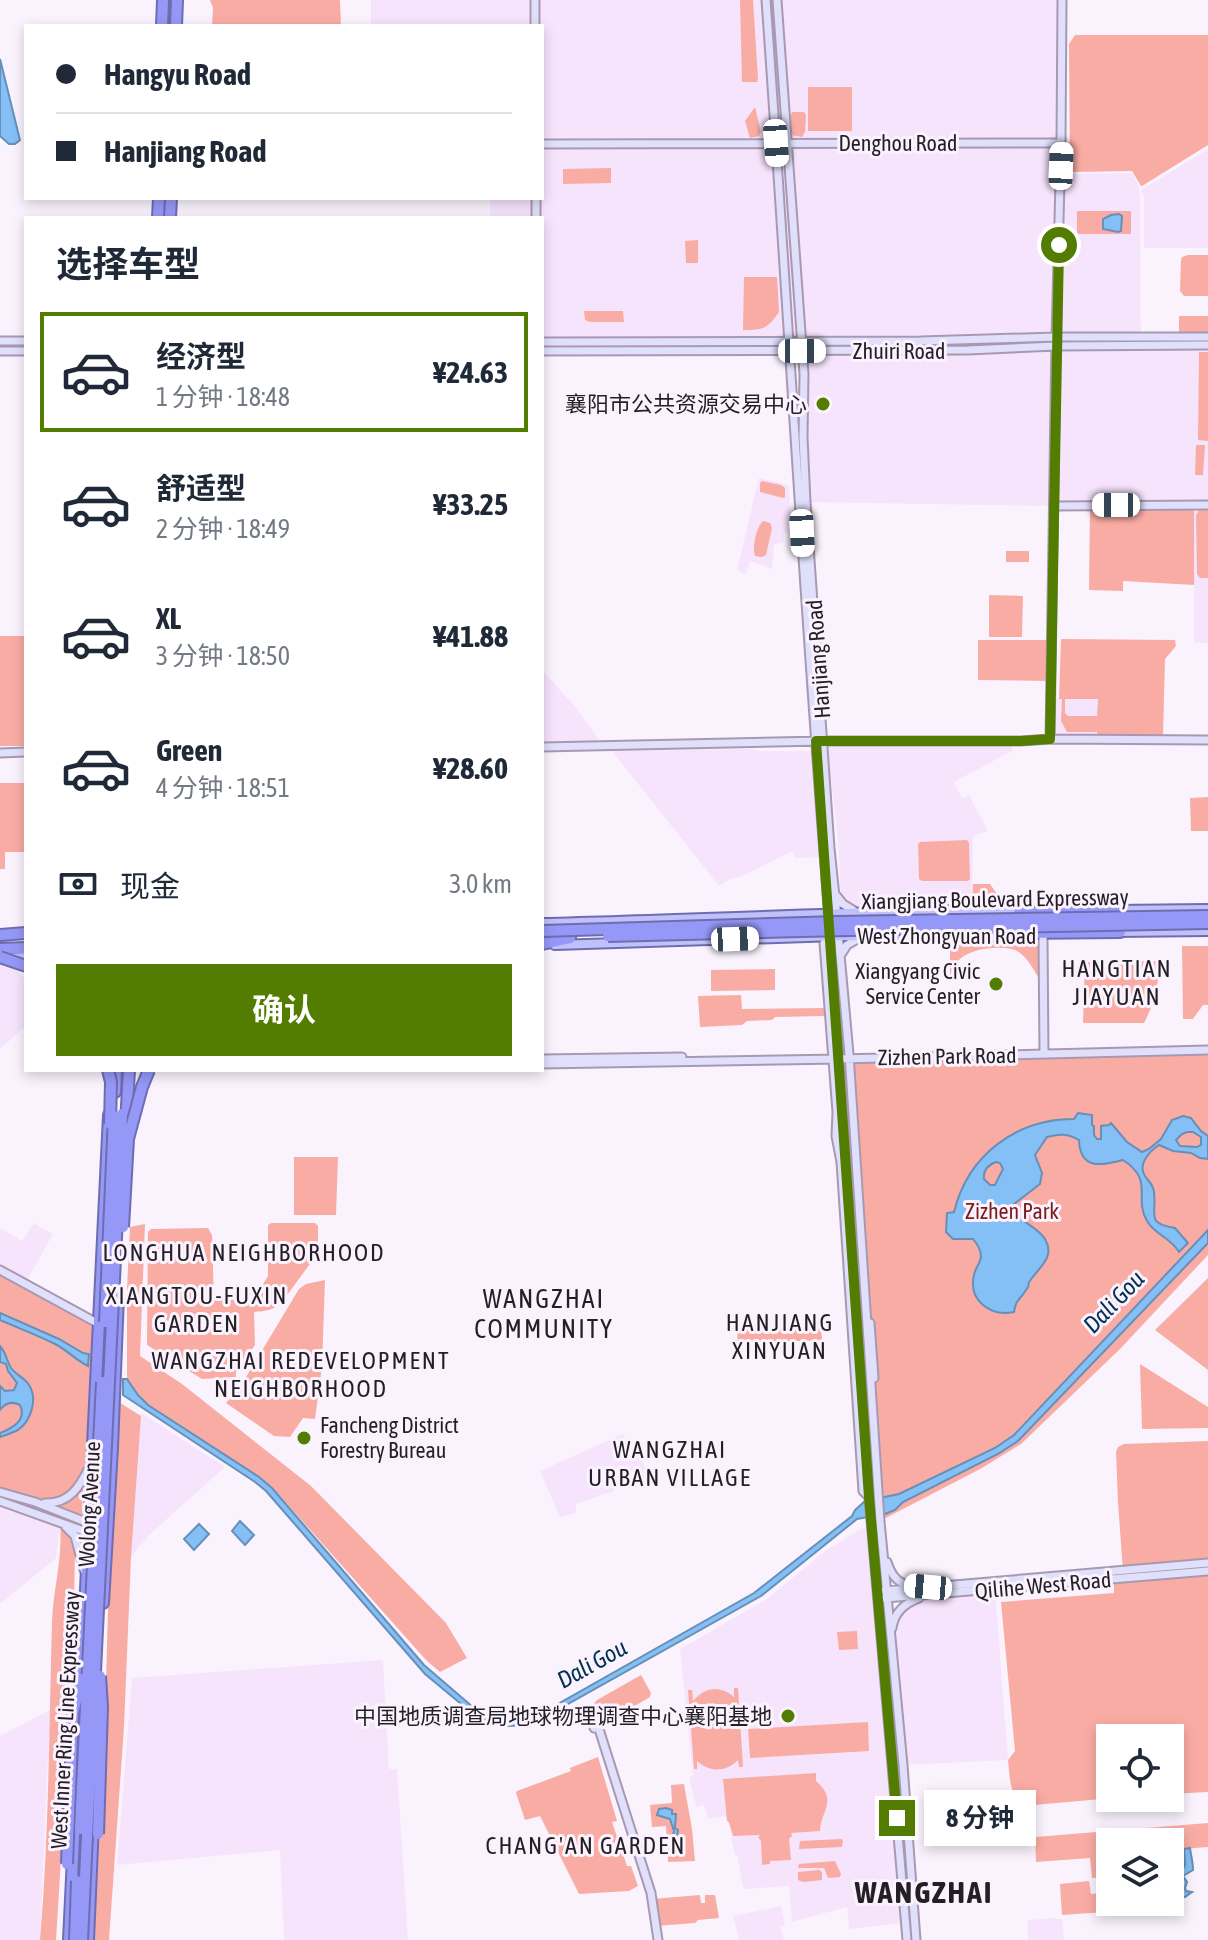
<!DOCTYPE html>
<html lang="zh">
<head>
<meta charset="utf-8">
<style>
  :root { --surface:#fff; --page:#f2f2f3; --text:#1f2937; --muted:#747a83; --line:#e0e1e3; --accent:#527d00 }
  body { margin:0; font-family:"Asap Condensed","Noto Sans SC",sans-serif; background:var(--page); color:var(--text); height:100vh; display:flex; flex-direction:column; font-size:30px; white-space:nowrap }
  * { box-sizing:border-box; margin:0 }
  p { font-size:26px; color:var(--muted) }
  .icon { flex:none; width:44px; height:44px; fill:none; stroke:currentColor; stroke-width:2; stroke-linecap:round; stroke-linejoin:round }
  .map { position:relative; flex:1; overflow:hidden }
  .side { position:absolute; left:24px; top:216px; width:520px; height:856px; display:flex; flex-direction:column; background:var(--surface); border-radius:0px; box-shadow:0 4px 12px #0003 }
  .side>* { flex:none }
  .guide { position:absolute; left:24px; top:24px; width:520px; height:176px; border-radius:0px; box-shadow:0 4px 12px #0003; display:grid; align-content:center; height:176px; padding:0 32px; background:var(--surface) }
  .buttons { position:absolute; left:1096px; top:1724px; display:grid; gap:16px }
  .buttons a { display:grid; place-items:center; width:88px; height:88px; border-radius:0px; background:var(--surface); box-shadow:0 4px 12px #0003; font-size:40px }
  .end { position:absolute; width:36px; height:36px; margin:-18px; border:10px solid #527d00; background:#fff; box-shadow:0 0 0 4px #fff }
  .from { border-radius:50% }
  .bubble { position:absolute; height:56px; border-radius:0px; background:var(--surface); box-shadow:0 4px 12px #0003; font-size:26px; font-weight:700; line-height:56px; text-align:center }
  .car { position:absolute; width:24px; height:48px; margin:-24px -12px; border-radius:10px; box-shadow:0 0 6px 2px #0007; background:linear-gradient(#fff 24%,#345 0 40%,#fff 0 76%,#345 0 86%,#fff 0) }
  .guide b { display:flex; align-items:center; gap:28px; height:76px; font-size:30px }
  .guide b+b { border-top:2px solid var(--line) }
  .guide i { width:20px; height:20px; background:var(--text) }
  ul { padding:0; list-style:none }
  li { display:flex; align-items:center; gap:24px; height:120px; margin:0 16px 12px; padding:0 16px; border:4px solid transparent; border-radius:0px }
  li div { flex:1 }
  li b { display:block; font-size:30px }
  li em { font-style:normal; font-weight:700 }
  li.current { border-color:var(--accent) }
  li>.icon { width:72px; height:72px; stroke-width:1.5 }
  h2 { padding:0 32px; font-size:36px; line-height:96px }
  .pay { display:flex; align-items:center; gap:20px; height:88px; padding:0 32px; font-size:30px }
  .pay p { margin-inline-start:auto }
  .cta { display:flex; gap:16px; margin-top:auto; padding:16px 32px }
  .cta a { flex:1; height:92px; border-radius:0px; background:var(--accent); color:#fff; font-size:32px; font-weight:700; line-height:92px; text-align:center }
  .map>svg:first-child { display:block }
  .built { fill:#f6e4fd }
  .green { fill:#f9aca4; fill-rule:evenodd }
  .water { fill:#84bff5; stroke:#678fb7; stroke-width:2; fill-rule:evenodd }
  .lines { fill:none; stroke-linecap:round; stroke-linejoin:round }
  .secondary-casing { stroke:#a999b0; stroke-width:11 }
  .primary-casing { stroke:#6e6daf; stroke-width:12 }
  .highway-casing { stroke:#6e6daf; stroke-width:14 }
  .secondary { stroke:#e0e0fd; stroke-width:7 }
  .primary { stroke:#c0c1fb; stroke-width:8 }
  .highway { stroke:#9698f8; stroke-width:10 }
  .highway-bridge-casing { stroke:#6e6daf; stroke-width:14; stroke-linecap:butt }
  .highway-bridge { stroke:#9698f8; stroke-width:10 }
  .route { stroke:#527d00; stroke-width:10 }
  .poi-dot { fill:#527d00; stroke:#faf3fd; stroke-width:3 }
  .labels { text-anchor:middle; stroke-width:6; stroke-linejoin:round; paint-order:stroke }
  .street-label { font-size:22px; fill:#241e27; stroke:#faf3fd }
  .poi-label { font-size:22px; fill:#241e27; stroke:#faf3fd; text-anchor:end }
  .park-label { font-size:22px; fill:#7b1d1e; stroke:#faf3fd }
  .neighbourhood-label { font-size:24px; letter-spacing:2px; fill:#241e27; stroke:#faf3fd }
  .water-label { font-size:24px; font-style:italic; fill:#013052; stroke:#faf3fd }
  .quarter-label { font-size:26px; letter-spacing:2px; fill:#241e27; stroke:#faf3fd }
  .district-label { font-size:30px; font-weight:bold; letter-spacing:2px; fill:#241e27; stroke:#faf3fd }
</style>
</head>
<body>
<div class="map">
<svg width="1208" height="1940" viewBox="0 0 1208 1940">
  <rect width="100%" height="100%" fill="#faf3fd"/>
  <path class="built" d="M371,0h161v26h-161z
    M535,0h527l-6,346 152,-1v160l-154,1 -248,-4 -4,-151h-260v-133h-52v-20h52v-172h-7z
    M1208,149v99h-64v-51l-3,-7z
    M1132,173l7,13 1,10 1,137 -81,2 5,-161z
    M759,478l30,7 2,48h-7l-1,10 -9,1 -2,25 -22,-8 -4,13 -9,-4z
    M1194,508h14v135l-14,-1z
    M542,670l36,40 25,36 -61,1z
    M1051,699h47l-1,40h-47z
    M827,743l185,1v7l-58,31 8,17 7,-4 19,36 -15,5 -1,72 -109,4 -13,-5 -9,-9 -3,-58z
    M750,749l12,2h50l3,5 8,101 -28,1 -3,-7 -52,26 -10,2 -11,7 -107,-135z
    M8,961l18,19v46l-26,23v-87z
    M34,1223l19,11 -28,50 -25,-14v-42l22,13z
    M141,1413l84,54 -76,68 -18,22z
    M623,1434l3,7 7,-1 14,32 -36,11 3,8 -38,13v9l-16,4 -20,-46z
    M0,1503l60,22 -4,33 -56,46z
    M871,1523l34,400 -56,6 -2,-22 -55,15 -3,-36 -44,3 -2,-1 -6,-33h-2l-4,-17 2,-2 -7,-20 -18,3 -4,-14 -8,2 -7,-30 4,-1 -13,-127 87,-50 61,-50z
    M995,1589l13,171 -105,5 -12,-127 9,-28 28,-16z
    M383,1660l6,109h8l11,171h-124l-4,-90 -163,15 15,-187z
    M50,1710l-10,230h-40v-204z
    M781,1906l4,19 -5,2 4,13h-45l-6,-24z
    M1055,1918l1,1h6l2,21h-36l-1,-20z"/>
  <path class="green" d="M210,0h130l1,26h-129l1,-18z
    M740,0h13l5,79 -1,3h-15z
    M1075,35h133v110l-66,41h-1l-9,-15 -57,1 -5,-1 -1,-127z
    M808,87h44v44h-44z
    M755,107l6,25 -2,4 -9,2 -5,-17z
    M792,112h12l2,3 -1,17 -3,5 -12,-2v-17z
    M611,168v15l-48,1v-15z
    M1077,211h54v23h-54z
    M698,240v23h-12l-1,-22z
    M1188,255h20v41h-24l-4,-5 1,-31 1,-3z
    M744,277h33l2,35c-12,17 -15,18 -36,18z
    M584,311h39l1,11h-34l-5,-2z
    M1179,316h29v21h-29z
    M1199,352h9v89l-10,-1z
    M1196,445h9l-2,30h-8z
    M762,481l19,4 4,3v9l-2,1 -23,-6v-9z
    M1194,505v80l-71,-4v10l-34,-1 1,-84z
    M1199,510h9v68h-8l-3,-4 -1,-59z
    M763,521l7,2 2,5 -6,27 -4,2 -7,-1c-3,-8 1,-29 8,-35z
    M1006,551h23v11h-23z
    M989,595l34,1 -1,41h-33z
    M0,636h26v110h-26z
    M1061,639l114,1 1,6 -11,13 -2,77h-66v-4h-30l-6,-11 1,-22h-3zM1065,699h33l-1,17h-29l-3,-3z
    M978,640h74l-1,41 -73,-1z
    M0,783h26v69h-21v17h-5z
    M1208,797v34h-17l-1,-33z
    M967,840l2,3 1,36 -2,2h-46l-3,-2 -1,-35 2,-2z
    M973,884h17l16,23 -34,1z
    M950,939h89v40c-6,-11 -13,-24 -24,-29 -14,-5 -44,-2 -55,9 -4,3 -7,11 -10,16z
    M1182,946h26v59h-5l-10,14h-10z
    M1159,961c0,23 -4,41 -15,62h-61l2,-61z
    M775,969v21l-64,1v-21z
    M741,995l1,14 82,-1v8l-49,1 -3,3 -25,1 -5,4 -42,2 -2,-31z
    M1208,1052v203l-88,94 -99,95 -39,24 -102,53 -31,-462z
    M294,1157h44l-2,58h-42z
    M271,1223h44l3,3v27l-36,49c-8,8 -16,9 -28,10l1,33 -19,26v6l-34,2 -55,-34 1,-113 3,-3 57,-1 4,7 2,65 40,-1 14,-23v-51z
    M145,1224l-5,132 42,28 129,102 135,137 21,35 -27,14 -14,-12 -154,-173 -13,-10 -111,-72 -10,-10 -11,-16v-90l3,-62z
    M0,1271l99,53 -8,140 -16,23 -14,11 -26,4 -35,-10z
    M1208,1278v92l-53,-40z
    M325,1280l-3,86 -7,53 -12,-1 -13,19 -16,-1 -48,-33 14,-16 59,-98 7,-5z
    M821,1326l1,14 -84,4 -1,-14z
    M1140,1364l68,43v21l-66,1z
    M114,1399l27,17 -10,141 -7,170 -15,213h-16l13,-259z
    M1208,1441v122l-85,7 -5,-67 -2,-51 2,-5 6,-3z
    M83,1488l-1,29 -23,-10 15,-9z
    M60,1525l9,12 6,13 -2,114 -17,276h-16c9,-105 9,-212 12,-318 1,-32 11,-64 8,-97z
    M1208,1570v222l-38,2v-56h-60v60h3l-90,8c-14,-11 -13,-30 -15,-46l7,-9 -14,-149 113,-9v-16z
    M857,1631l1,18 -19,1 -2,-18z
    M641,1675l10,18 -1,4 -44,26h-4l-8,-19 3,-4z
    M734,1688h4l5,79h-4l-1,-7c-12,12 -27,13 -41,1v8h-3l-6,-79h4l1,11c12,-14 27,-16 41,-4z
    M868,1722l1,29 -119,7 -2,-29z
    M598,1757l19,64 -5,1 15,44h4l7,20 -9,5 -50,3 -39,-78 -15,4 -9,-27 1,-2 54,-20 -1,-3z
    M816,1773v8c23,20 4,31 4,50l-29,2 1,3 -3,3 2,21 -21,1v3l-8,1 -1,-24 -3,-4 2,-2 -27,1 -4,-14 -2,-1 -4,-42z
    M684,1784l8,45 3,32 -27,1 -2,-36 -14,1 -2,-22 22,-2 -1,-18z
    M1208,1823v24l-38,3v-8h-60v35l-18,1 -2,-20 -54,4 -1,-25z
    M841,1839l2,1 -1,7 -43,2 1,-8z
    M835,1861l6,13 -1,3 -12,1 -4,-10h-26l1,-4z
    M819,1870l3,2v8l-19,2 -5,-2v-8z
    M1089,1881l2,13 19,-2v10h10v9l-58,4 -2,-31z
    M700,1895l1,8h4v-8h10l4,23 -21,2 -3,3 -39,3 -4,-27z"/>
  <path class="water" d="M0,59l20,81 -5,4h-6l-9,-8z
    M1119,214l3,2 -1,15 -3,1 -15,-3v-10l8,-4z
    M1078,1113l14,2v10l2,1v9l3,4h4v-13l8,-1 2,-2 16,19 15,10 7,-3 12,-10 11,-19 11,-4 8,2 10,13 7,5v23l-8,-1 -9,-5 -18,-2 -14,-6c-9,6 -22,19 -14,31 4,6 8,8 9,16 3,23 -9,31 21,36l13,15 -9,9c-9,-15 -24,-17 -32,-31 -14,-24 8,-40 -24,-61 -22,6 -43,10 -44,-20 -12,-7 -19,-6 -32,-3l-12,18 7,18 -2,11 -26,20 1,10c9,9 23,14 30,25 10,17 -4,27 -13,39 -8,11 1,2 -6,12 -6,10 -10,9 -12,22 -24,5 -46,-12 -40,-37 1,-7 6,-11 7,-18 0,-8 -4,-13 -8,-18h-20l-7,-7 1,-19 7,-1c14,-57 62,-93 120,-93zM1187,1132h6l8,5v8l-4,2 -17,-1 -4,-6 6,-6zM996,1162l4,1 3,6 -8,16h-5l-6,-6c-1,-8 4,-14 12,-17z
    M1208,1230v13l-190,198 -20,13 -95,48 -8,8 -10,4 -28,5 -96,77 -220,123 -16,6 -18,1 -18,-5 -16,-7 -48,-40 -159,-183 -11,-9 -132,-87v-16h4l11,16 10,10 111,72 13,11 152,177 50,43 18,9 19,3 15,-2 14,-4 214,-121 98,-77 3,-6 10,-9 34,-7 96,-46 19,-13z
    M0,1313l59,26 24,14 6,1 -1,12c-11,-5 -21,-16 -33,-22 -18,-9 -37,-16 -55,-24z
    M0,1346c7,8 6,14 11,22 5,7 14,10 18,17 9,14 2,36 -11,45 -6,3 -12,5 -18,7v-4c13,-5 27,-13 20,-28 -8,-4 -15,-2 -20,5v-24l5,5 9,-1 3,-7 -9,-12 -2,-7 -6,-2z
    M240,1521l14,14 -9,10 -13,-14z
    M199,1524l10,10 -15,16 -10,-11z
    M666,1808l6,2v4h4l-1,14 3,2 -1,6 4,3 -1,5 -3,-2 -4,2 -2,-2 3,-11 -4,-12 -13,-4 2,-6z
    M1190,1848c1,8 3,14 3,22l-10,6 4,6 -2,6 1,3 6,1 -7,5h-4l-6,11h-7l-3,-4h-5v-2h10v-14l10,-6v-7l5,-10 -1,-16z"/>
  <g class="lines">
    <g class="secondary-casing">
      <path id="secondary" d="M535,0v26
        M766,0c22,305 38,611 63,916
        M777,0l27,374 -1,63 3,65 24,346 7,68
        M542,144l519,-1
        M536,198v20
        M0,341h26
        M542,342l379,-1 135,-4h152
        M0,351h26
        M542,351l426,-1 88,-4 152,-1
        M1054,506l154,-1
        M1050,739l6,-402 5,-194 1,-143
        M542,747l281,-6h198l29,-2 158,1
        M0,753l26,-1
        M835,894l8,10 13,8
        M830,932l39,565 38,443
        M838,932l11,122 31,467 23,244 13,175
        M1043,936l1,118
        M824,943l13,169 -1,24 5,26 22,329 6,6
        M840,956l7,-11 14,-8
        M542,1059l140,-2
        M542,1064l298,-5 368,-9
        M0,1270l99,54
        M870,1323l4,55
        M0,1492l35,10 56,22
        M0,1501l92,33
        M45,1503c25,1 35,-17 45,-37
        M66,1527l9,9 9,34
        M887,1562c4,12 10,22 23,23
        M884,1591l324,-28
        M885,1598l323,-27
        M892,1628c2,-15 13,-25 27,-30
        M594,1728l4,-2 53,167 7,47"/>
    </g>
    <g class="primary-casing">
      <path id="primary" d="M1113,910l95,-1
        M542,923c162,-4 323,-12 485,-14
        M1115,932l93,-1
        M555,945l283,-9 91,2 96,-2
        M9,958l17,-1"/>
    </g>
    <g class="highway-casing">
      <path id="highway" d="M162,26l1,-26
        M176,26l1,-26
        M158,218l1,-20
        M170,218l1,-20
        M1019,913l98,-3
        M1019,933l101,-1
        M0,935l26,-2
        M542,944l28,-6
        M0,949l26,-1
        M115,1092l1,-22
        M126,1124l3,-54
        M103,1603l9,-155 6,-152
        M69,1940l40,-825
        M88,1940l5,-117"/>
    </g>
    <use href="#secondary" class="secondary"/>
    <use href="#primary" class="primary"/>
    <use href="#highway" class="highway"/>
    <g class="highway-bridge-casing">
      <path id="highway-bridge" d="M542,931l294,-9 372,-6
        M608,936l193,-5 407,-8
        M0,957l26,9
        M108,1070l3,12 -1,42
        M123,1227l5,-88 14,-52 7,-17
        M105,1322l9,-206
        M80,1829l22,-447
        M98,1834l4,-127 -2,-31
        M67,1864l6,-151 9,-34
        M75,1940l2,-59
        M82,1940l40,-826"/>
    </g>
    <use href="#highway-bridge" class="highway-bridge"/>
  </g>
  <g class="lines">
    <path class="route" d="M897,1818l-28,-321 -53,-756h205l29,-2 9,-494"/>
  </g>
  <g class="poi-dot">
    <circle cx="823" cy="404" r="8"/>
    <circle cx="996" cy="984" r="8"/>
    <circle cx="304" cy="1438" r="8"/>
    <circle cx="788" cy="1716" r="8"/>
  </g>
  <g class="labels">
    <g class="street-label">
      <text x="898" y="151">Denghou Road</text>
      <text x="899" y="359">Zhuiri Road</text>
      <text transform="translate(818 659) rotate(-94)" y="8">Hanjiang Road</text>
      <text transform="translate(995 899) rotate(-1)" y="8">Xiangjiang Boulevard Expressway</text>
      <text x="947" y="944">West Zhongyuan Road</text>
      <text transform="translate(947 1056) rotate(-1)" y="8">Zizhen Park Road</text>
      <text transform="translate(89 1504) rotate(-87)" y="8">Wolong Avenue</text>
      <text transform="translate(1043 1585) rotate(-5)" y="8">Qilihe West Road</text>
      <text transform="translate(65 1720) rotate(-87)" y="8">West Inner Ring Line Expressway</text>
    </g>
    <g class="poi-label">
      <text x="807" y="412">襄阳市公共资源交易中心</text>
      <text x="980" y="979">Xiangyang Civic<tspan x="980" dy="25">Service Center</tspan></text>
      <text x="320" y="1433" text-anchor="start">Fancheng District<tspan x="320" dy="25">Forestry Bureau</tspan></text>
      <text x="772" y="1724">中国地质调查局地球物理调查中心襄阳基地</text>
    </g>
    <g class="park-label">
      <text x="1012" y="1219">Zizhen Park</text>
    </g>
    <g class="neighbourhood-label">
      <text x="1117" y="977">HANGTIAN<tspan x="1117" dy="28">JIAYUAN</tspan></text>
      <text x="244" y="1261">LONGHUA NEIGHBORHOOD</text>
      <text x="197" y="1304">XIANGTOU-FUXIN<tspan x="197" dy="28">GARDEN</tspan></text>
      <text x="780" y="1331">HANJIANG<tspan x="780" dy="28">XINYUAN</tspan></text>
      <text x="301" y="1369">WANGZHAI REDEVELOPMENT<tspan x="301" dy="28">NEIGHBORHOOD</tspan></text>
      <text x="670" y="1458">WANGZHAI<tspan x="670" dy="28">URBAN VILLAGE</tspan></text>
      <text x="586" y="1854">CHANG'AN GARDEN</text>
    </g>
    <g class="water-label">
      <text transform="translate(1114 1302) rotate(-46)" y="8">Dali Gou</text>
      <text transform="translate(592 1664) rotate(-29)" y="8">Dali Gou</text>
    </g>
    <g class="quarter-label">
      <text x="544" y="1308">WANGZHAI<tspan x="544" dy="30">COMMUNITY</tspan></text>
    </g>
    <g class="district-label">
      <text x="924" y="1903">WANGZHAI</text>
    </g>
  </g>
</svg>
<div class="buttons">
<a><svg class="icon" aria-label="locate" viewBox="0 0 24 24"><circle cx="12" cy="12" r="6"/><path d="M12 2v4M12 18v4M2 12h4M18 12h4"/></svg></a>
<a><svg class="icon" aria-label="layers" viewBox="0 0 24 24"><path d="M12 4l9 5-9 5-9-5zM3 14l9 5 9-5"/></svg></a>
</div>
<i class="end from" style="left:1059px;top:245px"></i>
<i class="end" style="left:897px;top:1818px"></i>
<div class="bubble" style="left:924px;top:1790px;width:112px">8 分钟</div>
<i class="car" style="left:776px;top:143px;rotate:176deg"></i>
<i class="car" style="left:1061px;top:166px;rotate:2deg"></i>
<i class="car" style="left:802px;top:351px;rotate:90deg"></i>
<i class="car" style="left:1116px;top:505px;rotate:270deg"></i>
<i class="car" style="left:802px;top:533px;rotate:177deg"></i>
<i class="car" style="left:735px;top:939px;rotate:88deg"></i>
<i class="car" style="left:928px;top:1587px;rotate:275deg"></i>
<div class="guide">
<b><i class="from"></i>Hangyu Road</b>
<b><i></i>Hanjiang Road</b>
</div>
<section class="side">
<h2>选择车型</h2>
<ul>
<li class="current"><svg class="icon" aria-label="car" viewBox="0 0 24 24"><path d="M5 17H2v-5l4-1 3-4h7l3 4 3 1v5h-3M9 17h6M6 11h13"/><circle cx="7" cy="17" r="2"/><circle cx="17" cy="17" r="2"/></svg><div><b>经济型</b><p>1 分钟 · 18:48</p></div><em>¥24.63</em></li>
<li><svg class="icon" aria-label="car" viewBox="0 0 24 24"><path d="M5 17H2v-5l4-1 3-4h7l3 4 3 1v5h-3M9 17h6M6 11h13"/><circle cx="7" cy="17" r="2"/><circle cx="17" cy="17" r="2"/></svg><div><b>舒适型</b><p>2 分钟 · 18:49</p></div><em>¥33.25</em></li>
<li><svg class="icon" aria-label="car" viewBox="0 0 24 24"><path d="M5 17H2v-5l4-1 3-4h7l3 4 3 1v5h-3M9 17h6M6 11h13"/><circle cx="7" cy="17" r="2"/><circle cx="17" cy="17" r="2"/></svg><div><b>XL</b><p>3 分钟 · 18:50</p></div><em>¥41.88</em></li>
<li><svg class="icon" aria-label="car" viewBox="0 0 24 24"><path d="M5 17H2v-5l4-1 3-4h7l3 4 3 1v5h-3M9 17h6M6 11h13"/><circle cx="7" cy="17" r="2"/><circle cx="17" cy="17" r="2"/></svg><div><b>Green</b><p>4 分钟 · 18:51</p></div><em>¥28.60</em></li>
</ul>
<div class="pay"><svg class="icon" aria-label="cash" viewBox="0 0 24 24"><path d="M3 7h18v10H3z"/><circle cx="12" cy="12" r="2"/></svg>现金<p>3.0 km</p></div>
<div class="cta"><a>确认</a></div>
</section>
</div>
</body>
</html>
